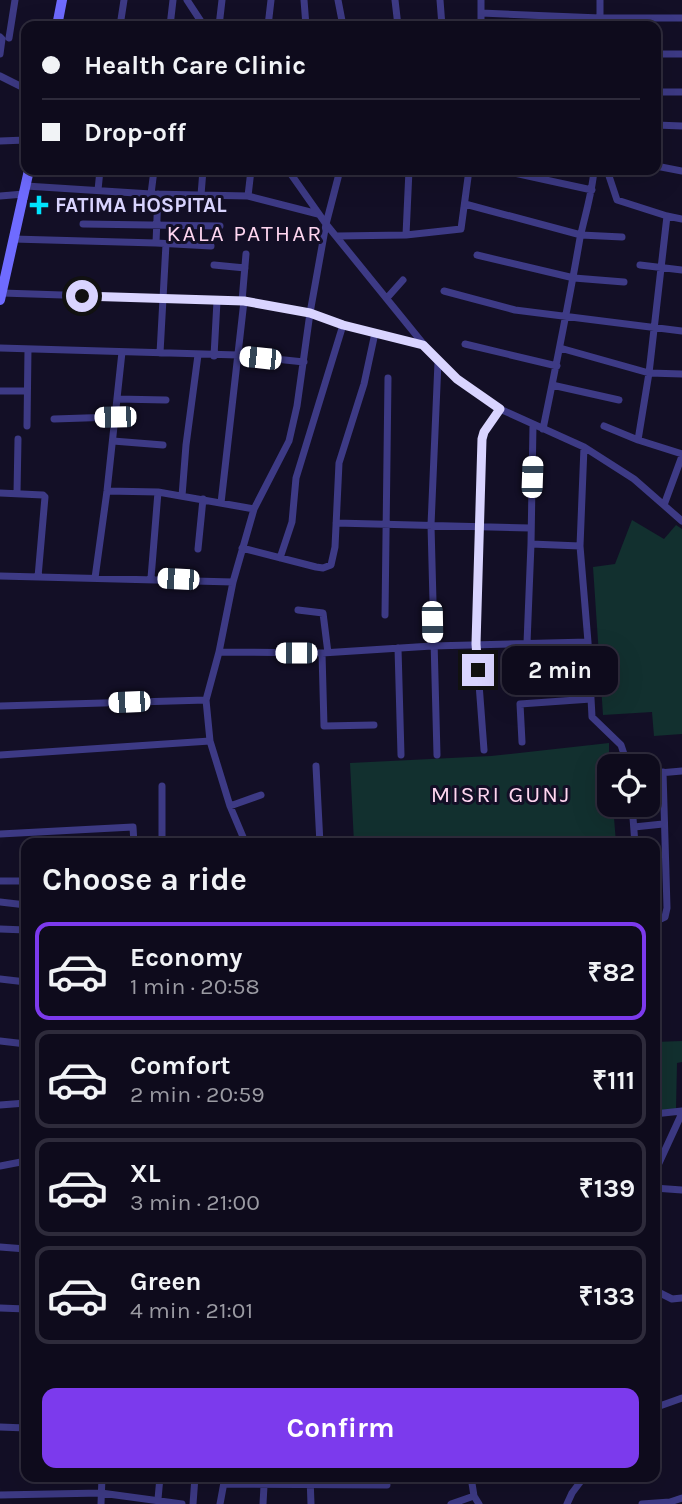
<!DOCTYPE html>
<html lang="en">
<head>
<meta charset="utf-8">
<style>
  :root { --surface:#0e0b1c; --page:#171425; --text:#f1f3f6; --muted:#9b9ba3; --line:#2e2b3b; --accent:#7c3aed }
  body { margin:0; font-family:Karla,sans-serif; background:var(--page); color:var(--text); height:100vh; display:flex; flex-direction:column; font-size:26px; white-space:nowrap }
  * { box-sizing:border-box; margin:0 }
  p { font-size:23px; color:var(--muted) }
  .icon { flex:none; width:38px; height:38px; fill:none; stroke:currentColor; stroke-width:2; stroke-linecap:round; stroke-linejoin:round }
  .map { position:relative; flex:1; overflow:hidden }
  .side { position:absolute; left:21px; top:838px; width:639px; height:644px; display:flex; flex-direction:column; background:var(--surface); border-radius:14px; box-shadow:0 7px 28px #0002,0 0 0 2px var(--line) }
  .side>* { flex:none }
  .banner { position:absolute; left:21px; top:21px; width:640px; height:154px; border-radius:14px; box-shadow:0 7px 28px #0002,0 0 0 2px var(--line); display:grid; align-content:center; height:154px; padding:0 21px; background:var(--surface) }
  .tools { position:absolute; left:597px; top:754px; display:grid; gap:14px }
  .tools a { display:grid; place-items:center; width:63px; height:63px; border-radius:14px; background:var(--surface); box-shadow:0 7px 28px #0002,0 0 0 2px var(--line); font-size:35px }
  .end { position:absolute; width:32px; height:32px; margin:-16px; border:9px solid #d9d4ff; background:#111; box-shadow:0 0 0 4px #111 }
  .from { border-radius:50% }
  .bubble { position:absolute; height:49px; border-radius:14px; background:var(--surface); box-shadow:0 7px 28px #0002,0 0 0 2px var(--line); font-size:23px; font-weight:700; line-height:49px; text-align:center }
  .car { position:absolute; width:21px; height:42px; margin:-21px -10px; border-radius:9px; box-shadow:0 0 5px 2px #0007; background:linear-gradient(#fff 24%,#345 0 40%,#fff 0 76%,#345 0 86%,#fff 0) }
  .banner b { display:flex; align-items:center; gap:24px; height:66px; font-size:26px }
  .banner b+b { border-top:2px solid var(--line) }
  .banner i { width:18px; height:18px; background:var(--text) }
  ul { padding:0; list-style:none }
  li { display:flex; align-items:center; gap:21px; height:98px; margin:0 14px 10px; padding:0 7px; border:4px solid var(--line); border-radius:14px }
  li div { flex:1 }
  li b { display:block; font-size:26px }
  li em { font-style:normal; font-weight:700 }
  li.on { border-color:var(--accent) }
  li>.icon { width:63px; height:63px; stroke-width:1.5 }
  h2 { padding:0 21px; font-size:32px; line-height:84px }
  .action { display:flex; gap:14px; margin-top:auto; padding:14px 21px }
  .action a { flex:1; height:80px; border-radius:14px; background:var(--accent); color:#fff; font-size:28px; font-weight:700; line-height:80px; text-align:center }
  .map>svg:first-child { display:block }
  .green { fill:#12302f }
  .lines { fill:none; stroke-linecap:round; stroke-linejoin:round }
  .minor { stroke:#3d3a85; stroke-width:7 }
  .secondary { stroke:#6f6bff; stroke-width:10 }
  .route { stroke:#d9d4ff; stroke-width:9 }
  .poi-dot { fill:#00e5ff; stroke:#130f26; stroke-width:2.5 }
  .labels { text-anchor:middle; stroke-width:6; stroke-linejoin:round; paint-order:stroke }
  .poi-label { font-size:21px; font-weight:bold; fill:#d9d4ff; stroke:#130f26; text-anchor:start }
  .neighbourhood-label { font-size:23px; letter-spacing:2px; fill:#ffd6f0; stroke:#130f26 }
</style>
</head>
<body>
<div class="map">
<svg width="682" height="1504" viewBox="0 0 682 1504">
  <rect width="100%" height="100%" fill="#130f26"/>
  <path class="green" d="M632,520l32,19 12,-14 6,4v205l-28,2 -2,-24 -49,3 -10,-148 22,-3z
    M609,743v62h4l3,38h-262l-4,-80 141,-7z
    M682,1041v21l-5,1 -1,46 -21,2 -1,-69z"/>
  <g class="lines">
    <path class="minor" d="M187,0l17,26
      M304,0l2,26
      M338,0l5,26
      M395,0l3,26
      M440,0l2,26
      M481,13l119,5h82
      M120,26l4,-26
      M170,26l3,-26
      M219,26l3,-26
      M268,26l3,-26
      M481,26v-26
      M600,26v-26
      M0,37l2,2 -2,15
      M9,38l6,-38
      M656,54h26
      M0,76l26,13
      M656,92h26
      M656,125l26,1
      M0,141l26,-1
      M656,166l26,5
      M288,170l38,54 112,138 19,17 43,30 84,38 50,32 48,42
      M500,170l92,20
      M607,170l10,30 50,16 15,3
      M26,186l125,8 97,2 70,18
      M98,190l2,-20
      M151,194l3,-24
      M201,195l2,-25
      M0,196l24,-2
      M248,196l3,-26
      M465,204l116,31 41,2
      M83,224l137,2
      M406,235l3,-65
      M337,236l69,-1 55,-6 8,-59
      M13,239l143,4 55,3
      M156,243l2,-49
      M477,255l97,23 50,4
      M214,265l31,3
      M640,265l42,5
      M444,291l71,19 167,21
      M2,293l242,8 66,12 33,12 -47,153 -4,44 -12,36
      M387,298l16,-18
      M242,301l4,-47
      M343,325l79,20
      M465,344l92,22
      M0,348l238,7 66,7
      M560,348l89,25 33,1
      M160,353l6,-109
      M214,356l3,-55
      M552,385l67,15
      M0,391h26
      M117,399l49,1
      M54,419l61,-2
      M533,425l-2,119 49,2
      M27,426l1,-77
      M604,426l34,14 44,14
      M543,429c13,-63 26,-127 37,-191 5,-23 12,-44 14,-68
      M638,440l11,-67 18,-157
      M113,441l50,4
      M107,491l51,1
      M0,493l43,2 2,2 -7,80
      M17,493l1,-54
      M182,496l4,-51 12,-90
      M221,503l23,-202
      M664,505l18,-49
      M336,523l194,5
      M242,548l74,19 7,1 8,-3 4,-18 4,-84 25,-79 11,-51
      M198,549l5,-50
      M0,576l233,6
      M95,578l12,-87 15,-139
      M151,578l7,-86 96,17
      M298,610l25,3 5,40
      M385,615l3,-237
      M588,642l4,75 29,28 7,21
      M527,643l4,-99
      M398,648l3,107
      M219,652l103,1 110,-7 156,-4 -8,-96 4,-99
      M322,653l2,73 50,-1
      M0,706l206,-6
      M522,742l-2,-38 71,-5
      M484,750l-8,-106 6,-201 2,-11 16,-23
      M0,755l210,-14
      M437,755l-6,-230 7,-163
      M316,766l4,78
      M648,774l34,-3
      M632,805l3,39
      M230,806l31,-11
      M634,827l29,-3
      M0,834l133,-7 1,17
      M162,842v-56
      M148,844l97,-3
      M246,844l-16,-38 -20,-65 -4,-41 13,-48 14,-70 21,-73 35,-68 8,-35 13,-93 16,-89 14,-54
      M0,881h26
      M0,902l26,3
      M654,922l11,-5 2,-9 -4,-136
      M0,929l26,1
      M0,979l26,3
      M0,1041l26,3
      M0,1105l26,-2 -2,58
      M654,1114l28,-3
      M0,1166l26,-5
      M654,1174l28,-61
      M654,1188l28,2
      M0,1247l26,2
      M654,1290l18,9 10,-1
      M0,1308l26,1
      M654,1408l28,-10
      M0,1427l26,1
      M24,1428l1,-179
      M310,1477l1,27
      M410,1477v2
      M471,1477l3,19 5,8
      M224,1484l163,1
      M0,1495l101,-2 81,11
      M158,1499l2,-22
      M101,1504l1,-27
      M193,1504l2,-27
      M220,1504l5,-27
      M263,1504l1,-18
      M451,1504l23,-8
      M567,1504l5,-11 12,-16
      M642,1504l28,-2 12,-4"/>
    <path class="secondary" d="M57,26l5,-26
      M0,300l29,-130"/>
  </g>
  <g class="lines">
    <path class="route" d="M82,296l162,5 66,12 33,12 80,20 34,34 43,30 -16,23 -2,7 -6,205 2,26"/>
  </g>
  <path class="poi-dot" d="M35.5 194.5h7v7h7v7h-7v7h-7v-7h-7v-7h7z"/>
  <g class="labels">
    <g class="poi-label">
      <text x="55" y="212">FATIMA HOSPITAL</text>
    </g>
    <g class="neighbourhood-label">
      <text x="245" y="241">KALA PATHAR</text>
      <text x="501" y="802">MISRI GUNJ</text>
    </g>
  </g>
</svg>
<div class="tools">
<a><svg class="icon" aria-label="locate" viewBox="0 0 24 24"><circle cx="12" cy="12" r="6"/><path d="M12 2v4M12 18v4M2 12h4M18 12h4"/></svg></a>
</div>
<i class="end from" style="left:82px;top:296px"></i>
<i class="end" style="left:478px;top:670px"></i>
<div class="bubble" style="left:502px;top:646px;width:116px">2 min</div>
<i class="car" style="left:260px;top:358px;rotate:276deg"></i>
<i class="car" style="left:115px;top:417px;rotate:269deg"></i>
<i class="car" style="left:532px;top:477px;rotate:2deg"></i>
<i class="car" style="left:178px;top:579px;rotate:273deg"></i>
<i class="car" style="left:432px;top:622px;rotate:179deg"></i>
<i class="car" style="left:296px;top:653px;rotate:270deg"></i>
<i class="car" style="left:129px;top:702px;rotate:268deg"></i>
<div class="banner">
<b><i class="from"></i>Health Care Clinic</b>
<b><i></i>Drop-off</b>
</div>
<section class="side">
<h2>Choose a ride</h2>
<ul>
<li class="on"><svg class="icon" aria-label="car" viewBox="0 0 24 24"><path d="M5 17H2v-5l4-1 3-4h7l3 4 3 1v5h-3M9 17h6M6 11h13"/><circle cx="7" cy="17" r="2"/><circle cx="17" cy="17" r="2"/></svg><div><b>Economy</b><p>1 min · 20:58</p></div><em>₹82</em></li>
<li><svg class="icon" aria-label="car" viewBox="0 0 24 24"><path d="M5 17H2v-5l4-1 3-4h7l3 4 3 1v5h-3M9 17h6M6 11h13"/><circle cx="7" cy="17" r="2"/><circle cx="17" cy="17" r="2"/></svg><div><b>Comfort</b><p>2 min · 20:59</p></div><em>₹111</em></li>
<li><svg class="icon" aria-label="car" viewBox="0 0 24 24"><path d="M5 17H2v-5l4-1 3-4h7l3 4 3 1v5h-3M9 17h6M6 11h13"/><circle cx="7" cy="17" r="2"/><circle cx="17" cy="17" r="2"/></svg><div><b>XL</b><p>3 min · 21:00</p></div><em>₹139</em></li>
<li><svg class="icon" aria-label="car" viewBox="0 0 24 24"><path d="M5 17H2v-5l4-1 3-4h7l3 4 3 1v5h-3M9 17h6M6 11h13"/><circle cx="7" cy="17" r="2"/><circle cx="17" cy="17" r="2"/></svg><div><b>Green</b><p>4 min · 21:01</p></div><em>₹133</em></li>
</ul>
<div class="action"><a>Confirm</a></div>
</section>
</div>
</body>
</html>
